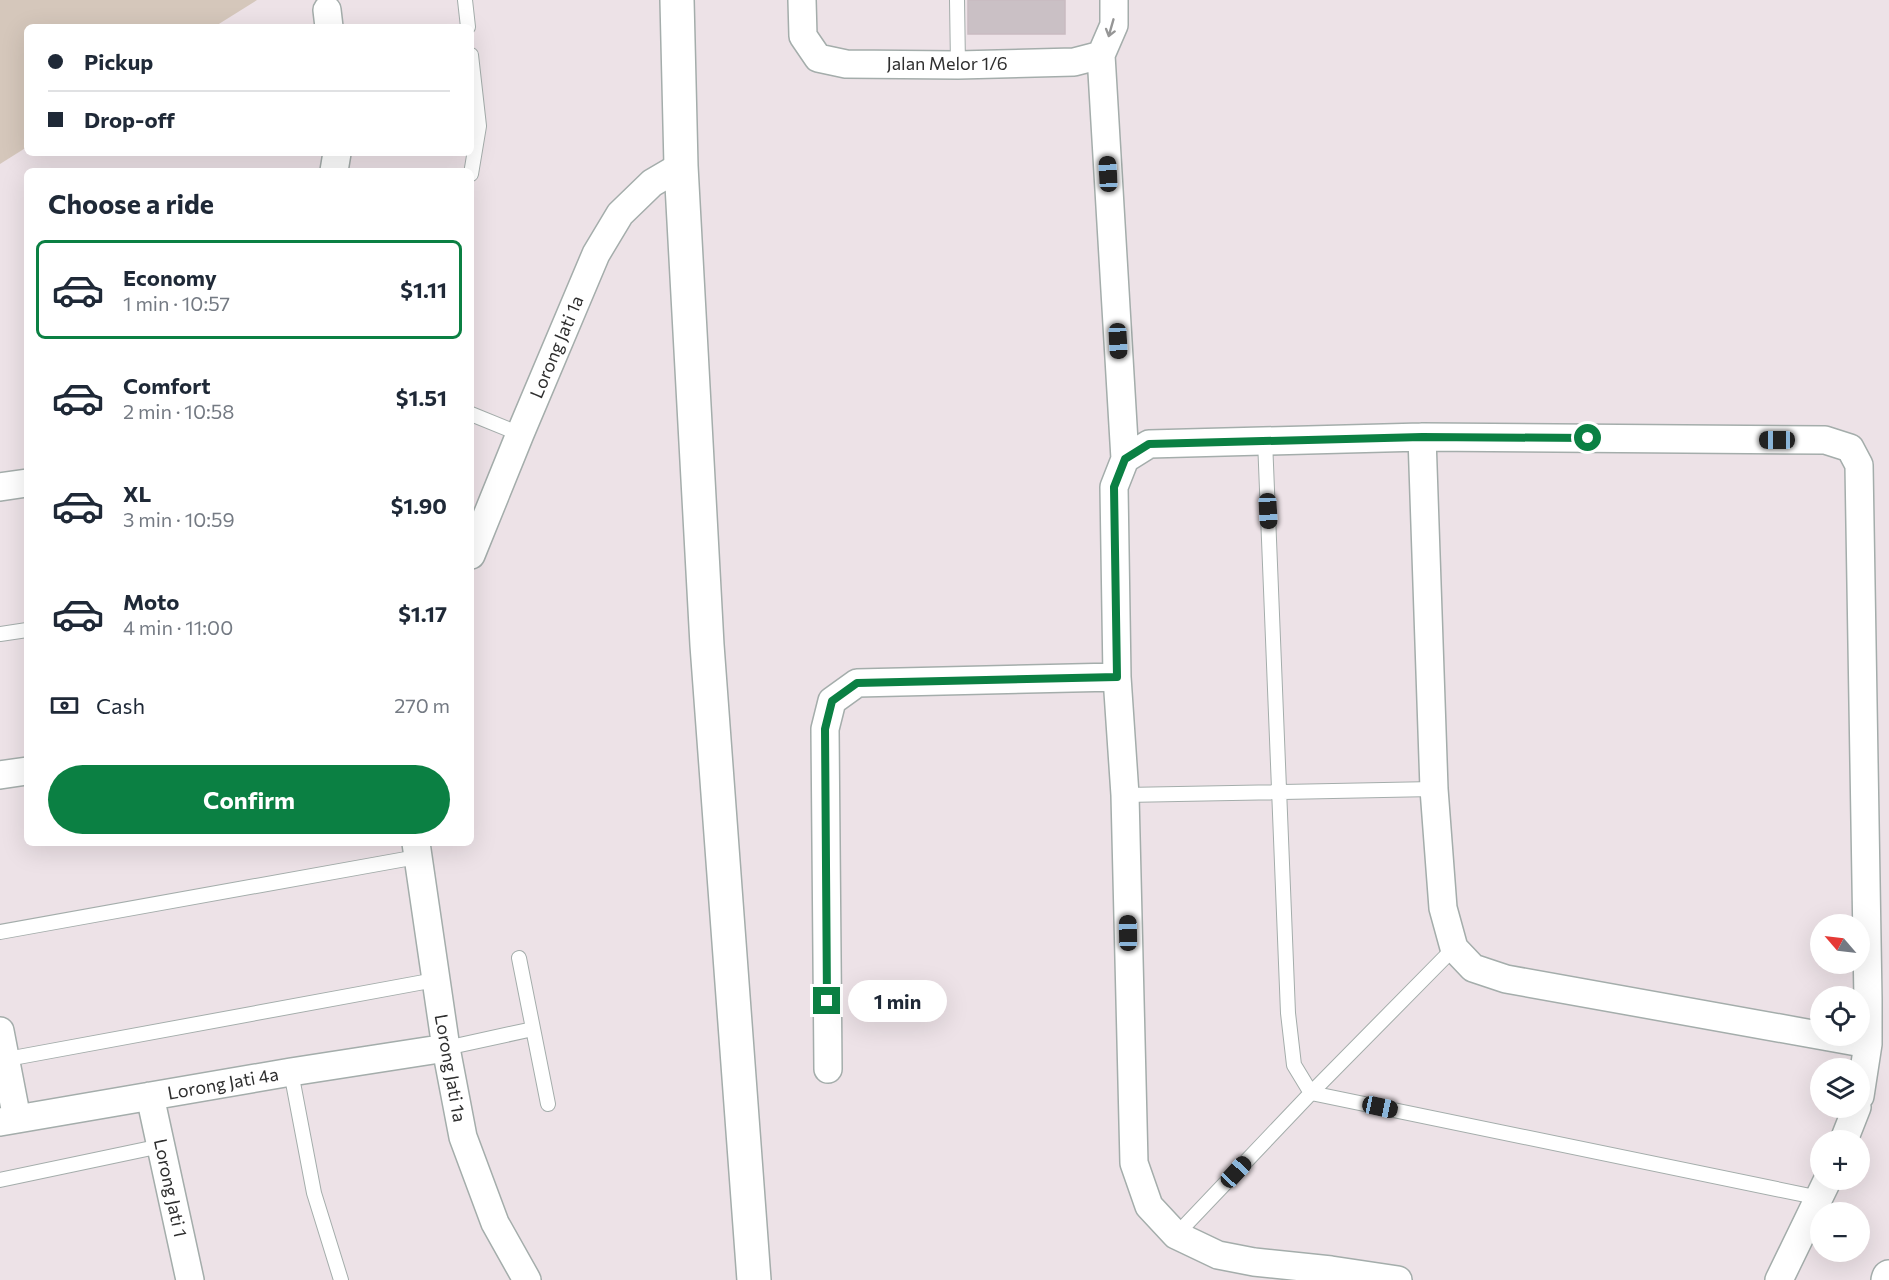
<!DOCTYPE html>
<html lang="en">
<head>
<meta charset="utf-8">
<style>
  :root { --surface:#fff; --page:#f6f6f7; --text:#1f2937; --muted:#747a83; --line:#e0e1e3; --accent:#0b8043 }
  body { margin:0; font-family:Commissioner,sans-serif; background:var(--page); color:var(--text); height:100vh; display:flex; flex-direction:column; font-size:22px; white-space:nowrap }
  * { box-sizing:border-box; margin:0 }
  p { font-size:20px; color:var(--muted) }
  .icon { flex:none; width:33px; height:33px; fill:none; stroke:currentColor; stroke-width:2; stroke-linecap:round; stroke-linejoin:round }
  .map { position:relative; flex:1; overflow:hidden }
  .sheet { position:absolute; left:24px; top:168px; width:450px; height:678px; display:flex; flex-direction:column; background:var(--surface); border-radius:9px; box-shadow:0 6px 24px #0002 }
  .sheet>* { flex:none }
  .banner { position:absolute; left:24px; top:24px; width:450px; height:132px; border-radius:9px; box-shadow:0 6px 24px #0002; display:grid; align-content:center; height:132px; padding:0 24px; background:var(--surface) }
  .needle { width:39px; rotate:298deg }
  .controls { position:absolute; left:1810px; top:914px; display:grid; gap:12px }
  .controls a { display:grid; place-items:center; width:60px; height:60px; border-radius:50%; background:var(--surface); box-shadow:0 6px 24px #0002; font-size:30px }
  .end { position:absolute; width:27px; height:27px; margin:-14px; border:8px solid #0b8043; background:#fff; box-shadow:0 0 0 3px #fff }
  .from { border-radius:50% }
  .bubble { position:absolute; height:42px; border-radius:21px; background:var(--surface); box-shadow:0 6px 24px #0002; font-size:20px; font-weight:700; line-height:42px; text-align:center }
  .car { position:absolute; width:18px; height:36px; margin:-18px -9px; border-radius:8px; box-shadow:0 0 4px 2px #0007; background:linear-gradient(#222 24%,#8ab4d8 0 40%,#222 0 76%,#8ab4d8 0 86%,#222 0) }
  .banner b { display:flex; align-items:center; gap:21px; height:57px; font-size:22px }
  .banner b+b { border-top:2px solid var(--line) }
  .banner i { width:15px; height:15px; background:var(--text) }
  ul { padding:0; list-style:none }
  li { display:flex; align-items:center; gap:18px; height:99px; margin:0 12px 9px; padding:0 12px; border:3px solid transparent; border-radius:9px }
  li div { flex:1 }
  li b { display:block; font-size:22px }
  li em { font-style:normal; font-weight:700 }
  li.current { border-color:var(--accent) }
  li>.icon { width:54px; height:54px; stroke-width:1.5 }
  h2 { padding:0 24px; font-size:27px; line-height:72px }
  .pay { display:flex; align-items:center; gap:15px; height:66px; padding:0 24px; font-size:22px }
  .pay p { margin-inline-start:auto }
  .cta { display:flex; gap:12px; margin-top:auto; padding:12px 24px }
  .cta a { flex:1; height:69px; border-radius:36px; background:var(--accent); color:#fff; font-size:24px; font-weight:700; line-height:69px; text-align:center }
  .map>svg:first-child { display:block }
  .cemetery { fill:#d5c7bb }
  .building { fill:#cac0c5; stroke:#c9bbc1; stroke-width:1.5 }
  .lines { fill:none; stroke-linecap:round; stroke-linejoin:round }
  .lane-casing { stroke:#a4adab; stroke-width:16 }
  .street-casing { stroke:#a4adab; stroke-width:30 }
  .secondary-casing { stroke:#a4adab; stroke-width:36 }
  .lane { stroke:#fff; stroke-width:14 }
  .street { stroke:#fff; stroke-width:27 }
  .secondary { stroke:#fff; stroke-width:33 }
  .oneway { stroke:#969696 }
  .route { stroke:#0b8043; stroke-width:8 }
  .labels { text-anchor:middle; stroke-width:5; stroke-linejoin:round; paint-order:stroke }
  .street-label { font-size:18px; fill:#2e2e2e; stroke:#fff }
</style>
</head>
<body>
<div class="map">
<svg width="1889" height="1280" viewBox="0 0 1889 1280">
  <rect width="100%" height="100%" fill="#ede2e7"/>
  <path class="cemetery" d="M0,0h257l-43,27h-187v120l-27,17z"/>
  <path class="building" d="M968,0h97v34h-97z"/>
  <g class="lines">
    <g class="lane-casing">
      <path id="lane" d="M465,0l3,27
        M957,0l1,65
        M471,55l8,71 -8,48
        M471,414l49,20
        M1265,440l23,573 6,52 17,28 509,105
        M0,634l27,-4
        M1125,795l309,-6
        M0,932l417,-75
        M519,958l29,146
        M446,1048l87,-19
        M2,1060l433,-80
        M291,1072l23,121 27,87
        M0,1180l161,-34
        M1176,1235l135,-142 143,-145"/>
    </g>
    <g class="street-casing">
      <path id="street" d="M802,0l1,36 15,22 28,6 112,1 116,-3 27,-7
        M1114,0v25l-13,30 24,404
        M327,10l2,17
        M334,171l3,-18
        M1422,437l12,352 9,119 11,40 19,20 33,11 362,65
        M0,487l27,-4
        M471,555l49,-121 76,-180 24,-40 32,-31 29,-17
        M0,775l27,-4
        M416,843l30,205 17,89 32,86 32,57
        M0,1031l17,88
        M828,1069l-3,-340 7,-28 25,-18 260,-6
        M150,1096l40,184
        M0,1122l291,-50 155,-24
        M1844,1140l13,-33
        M1398,1280l-67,-10 -77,-8 -36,-7 -42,-20 -27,-29 -15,-43 -9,-368 -8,-118 -3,-190 11,-28 24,-15 273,-7 403,3 25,8 9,17 9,535v44l-8,52
        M1779,1280l49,-101"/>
    </g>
    <g class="secondary-casing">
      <path id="secondary" d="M677,0l4,166 26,479 47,635
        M1888,1280l1,-3"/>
    </g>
    <use href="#lane" class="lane"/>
    <use href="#street" class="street"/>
    <use href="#secondary" class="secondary"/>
  </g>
  <defs><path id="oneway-shaft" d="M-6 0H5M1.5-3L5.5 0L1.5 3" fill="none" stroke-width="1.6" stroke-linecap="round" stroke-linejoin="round" transform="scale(1.5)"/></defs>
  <use class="oneway" href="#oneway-shaft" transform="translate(1111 28) rotate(106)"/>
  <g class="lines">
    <path class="route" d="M827,1001l-2,-272 7,-28 25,-18 260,-6 -3,-190 11,-28 24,-15 273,-7 166,1"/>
  </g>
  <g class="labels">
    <g class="street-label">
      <text x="947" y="70">Jalan Melor 1/6</text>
      <text transform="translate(557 347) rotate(-67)" y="6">Lorong Jati 1a</text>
      <text transform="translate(450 1068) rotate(80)" y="6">Lorong Jati 1a</text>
      <text transform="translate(223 1084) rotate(-10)" y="6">Lorong Jati 4a</text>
      <text transform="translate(170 1188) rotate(78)" y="6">Lorong Jati 1</text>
    </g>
  </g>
</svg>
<div class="controls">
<a><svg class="needle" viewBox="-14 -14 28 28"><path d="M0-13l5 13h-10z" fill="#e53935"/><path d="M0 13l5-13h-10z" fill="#747a83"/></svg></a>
<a><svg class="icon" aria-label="locate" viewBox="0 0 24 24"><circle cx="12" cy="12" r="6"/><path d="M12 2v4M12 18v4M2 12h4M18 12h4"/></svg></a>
<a><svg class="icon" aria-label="layers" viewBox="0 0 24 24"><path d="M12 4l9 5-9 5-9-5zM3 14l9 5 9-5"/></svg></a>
<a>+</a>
<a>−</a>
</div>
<i class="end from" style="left:1588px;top:438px"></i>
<i class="end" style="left:827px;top:1001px"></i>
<div class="bubble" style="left:848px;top:980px;width:99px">1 min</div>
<i class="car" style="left:1108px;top:174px;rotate:357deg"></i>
<i class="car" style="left:1118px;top:341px;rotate:177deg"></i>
<i class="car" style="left:1777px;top:440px;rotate:270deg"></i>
<i class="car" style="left:1268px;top:511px;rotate:177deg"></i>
<i class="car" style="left:1128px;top:933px;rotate:359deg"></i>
<i class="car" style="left:1380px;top:1107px;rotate:102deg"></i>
<i class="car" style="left:1236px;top:1172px;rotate:43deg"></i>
<div class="banner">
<b><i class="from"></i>Pickup</b>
<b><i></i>Drop-off</b>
</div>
<section class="sheet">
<h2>Choose a ride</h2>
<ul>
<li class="current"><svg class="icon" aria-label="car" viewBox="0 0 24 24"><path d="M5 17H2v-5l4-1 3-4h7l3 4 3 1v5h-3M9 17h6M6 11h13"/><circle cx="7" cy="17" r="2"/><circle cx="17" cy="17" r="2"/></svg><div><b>Economy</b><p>1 min · 10:57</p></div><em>$1.11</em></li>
<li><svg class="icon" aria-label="car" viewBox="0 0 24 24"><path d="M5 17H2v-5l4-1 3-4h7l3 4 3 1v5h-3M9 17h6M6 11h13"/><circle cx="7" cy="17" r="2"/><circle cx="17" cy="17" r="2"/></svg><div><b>Comfort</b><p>2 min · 10:58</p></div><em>$1.51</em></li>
<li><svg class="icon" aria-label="car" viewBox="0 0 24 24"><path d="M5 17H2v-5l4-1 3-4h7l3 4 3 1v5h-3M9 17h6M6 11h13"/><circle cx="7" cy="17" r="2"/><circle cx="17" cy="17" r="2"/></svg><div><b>XL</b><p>3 min · 10:59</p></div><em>$1.90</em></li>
<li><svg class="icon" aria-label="car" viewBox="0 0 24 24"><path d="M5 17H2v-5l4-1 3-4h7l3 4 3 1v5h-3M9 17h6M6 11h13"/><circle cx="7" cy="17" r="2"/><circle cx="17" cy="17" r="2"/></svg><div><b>Moto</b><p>4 min · 11:00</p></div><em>$1.17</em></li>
</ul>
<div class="pay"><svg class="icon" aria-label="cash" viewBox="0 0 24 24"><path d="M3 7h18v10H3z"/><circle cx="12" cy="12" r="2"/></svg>Cash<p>270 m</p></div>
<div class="cta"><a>Confirm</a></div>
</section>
</div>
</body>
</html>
